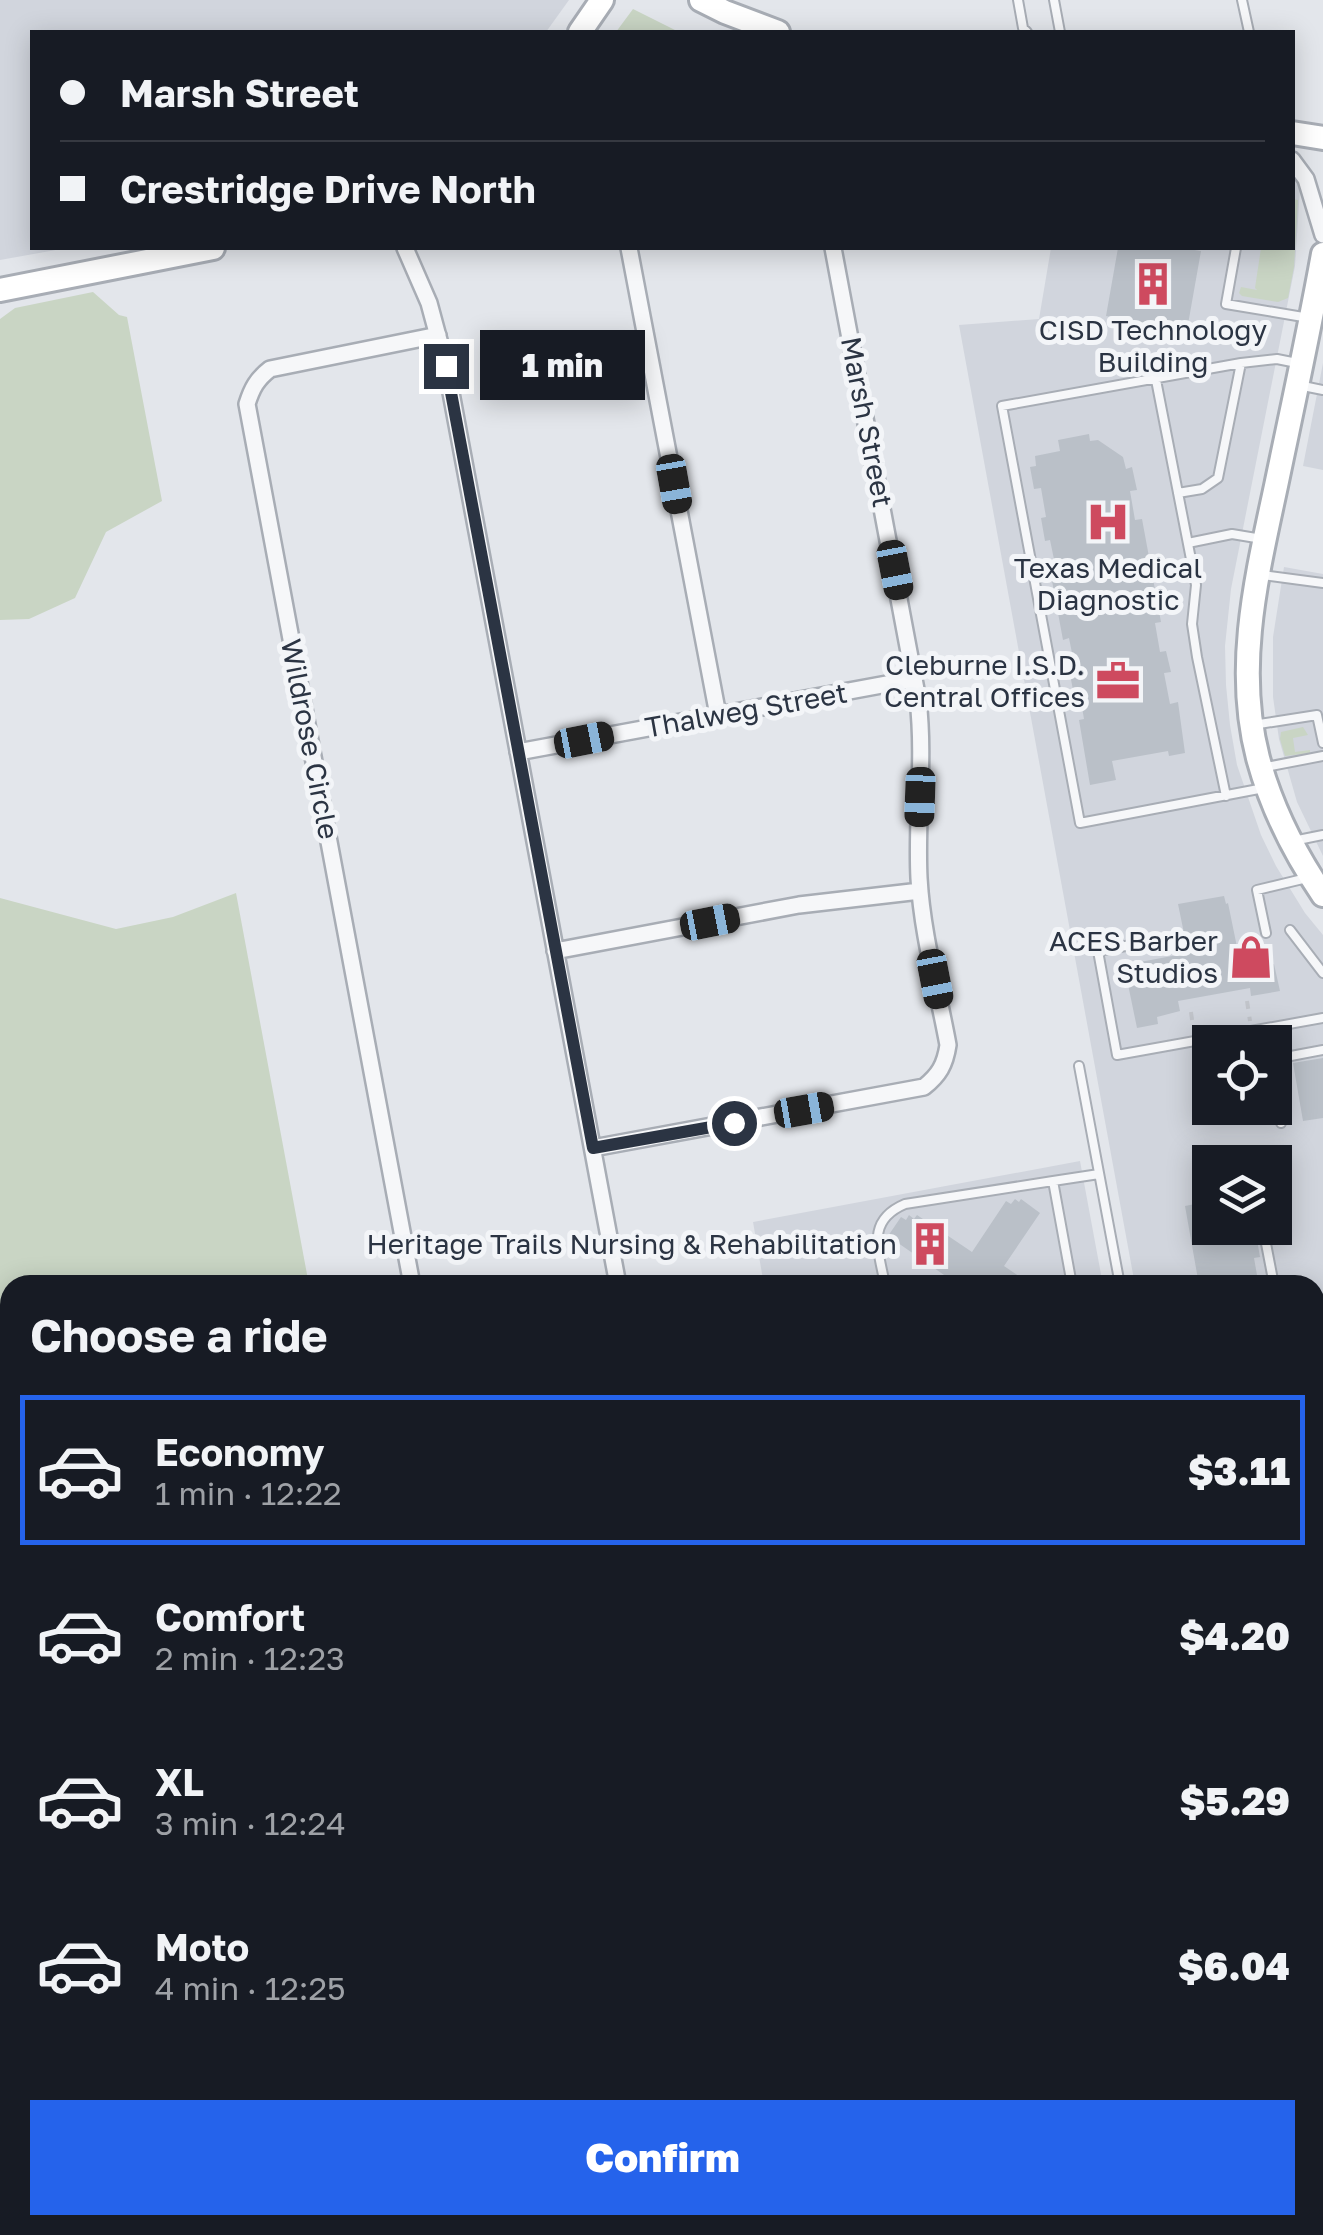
<!DOCTYPE html>
<html lang="en">
<head>
<meta charset="utf-8">
<style>
  :root { --surface:#171b24; --page:#242831; --text:#f1f3f6; --muted:#9ea1a6; --line:#363941; --accent:#2563eb }
  body { margin:0; font-family:"Golos Text",sans-serif; background:var(--page); color:var(--text); height:100vh; display:flex; flex-direction:column; font-size:38px; white-space:nowrap }
  * { box-sizing:border-box; margin:0 }
  p { font-size:32px; color:var(--muted) }
  .icon { flex:none; width:55px; height:55px; fill:none; stroke:currentColor; stroke-width:2; stroke-linecap:round; stroke-linejoin:round }
  .map { position:relative; flex:1; overflow:hidden }
  .sheet { position:absolute; left:0px; top:1275px; width:1325px; height:960px; display:flex; flex-direction:column; background:var(--surface); border-radius:30px 30px 0 0; box-shadow:0 5px 25px #0003 }
  .sheet>* { flex:none }
  .hud { position:absolute; left:30px; top:30px; width:1265px; height:220px; border-radius:0px; box-shadow:0 5px 25px #0003; display:grid; align-content:center; height:220px; padding:0 30px; background:var(--surface) }
  .buttons { position:absolute; left:1192px; top:1025px; display:grid; gap:20px }
  .buttons a { display:grid; place-items:center; width:100px; height:100px; border-radius:0px; background:var(--surface); box-shadow:0 5px 25px #0003; font-size:50px }
  .end { position:absolute; width:45px; height:45px; margin:-22px; border:12px solid #2b3443; background:#fff; box-shadow:0 0 0 5px #fff }
  .from { border-radius:50% }
  .bubble { position:absolute; height:70px; border-radius:0px; background:var(--surface); box-shadow:0 5px 25px #0003; font-size:32px; font-weight:800; line-height:70px; text-align:center }
  .car { position:absolute; width:30px; height:60px; margin:-30px -15px; border-radius:12px; box-shadow:0 0 8px 2px #0007; background:linear-gradient(#222 24%,#8ab4d8 0 40%,#222 0 76%,#8ab4d8 0 86%,#222 0) }
  .hud b { display:flex; align-items:center; gap:35px; height:95px; font-size:38px }
  .hud b+b { border-top:2px solid var(--line) }
  .hud i { width:25px; height:25px; background:var(--text) }
  ul { padding:0; list-style:none }
  li { display:flex; align-items:center; gap:30px; height:150px; margin:0 20px 15px; padding:0 10px; border:5px solid transparent; border-radius:0px }
  li div { flex:1 }
  li b { display:block; font-size:38px }
  li em { font-style:normal; font-weight:800 }
  li.current { border-color:var(--accent) }
  li>.icon { width:90px; height:90px; stroke-width:1.5 }
  h2 { padding:0 30px; font-size:45px; line-height:120px }
  .primary-button { display:flex; gap:20px; margin-top:auto; padding:20px 30px }
  .primary-button a { flex:1; height:115px; border-radius:0px; background:var(--accent); color:#fff; font-size:40px; font-weight:800; line-height:115px; text-align:center }
  .map>svg:first-child { display:block }
  .built { fill:#d1d5dd; fill-rule:evenodd }
  .green { fill:#c9d5c4 }
  .building { fill:#bac0c8 }
  .lines { fill:none; stroke-linecap:round; stroke-linejoin:round }
  .lane-casing { stroke:#a8adb5; stroke-width:12 }
  .street-casing { stroke:#a8adb5; stroke-width:20 }
  .secondary-casing { stroke:#a8adb5; stroke-width:28 }
  .path { stroke:#c1c4ca; stroke-width:4; stroke-dasharray:8 8; stroke-linecap:butt }
  .lane { stroke:#f6f7f9; stroke-width:8 }
  .street { stroke:#f6f7f9; stroke-width:15 }
  .secondary { stroke:#fff; stroke-width:22 }
  .route { stroke:#2b3443; stroke-width:12 }
  .labels { text-anchor:middle; stroke-width:10; stroke-linejoin:round; paint-order:stroke }
  .poi-label { font-size:28px; fill:#2b3443; stroke:#f3f5f8; text-anchor:end }
  .street-label { font-size:28px; fill:#2b3443; stroke:#f3f5f8 }
</style>
</head>
<body>
<div class="map">
<svg width="1323" height="2235" viewBox="0 0 1323 2235">
  <rect width="100%" height="100%" fill="#e3e6eb"/>
  <path class="built" d="M0,0h569l-23,32h-514v216h35l-67,12z
    M1293,168l6,13 1,8 -5,77 -64,323 -6,57 1,39 4,40 7,40 24,70 15,31 29,47 18,22v364l-8,2v-16h-180l-176,-960 80,-6 12,-71h241zM1210,1042h65v66h-65zM1210,1162h65v66h-65z
    M1323,363v107l-20,-4z
    M1284,567l39,7v282l-26,-54 -18,-63 -6,-42v-60z
    M1080,1161l23,124h-339l-11,-63z
    M10,1372v853h665l2,10h-677v-861z
    M1323,1450v639l-8,1v-638z"/>
  <path class="green" d="M633,9l46,23h-63z
    M1293,199l5,1 -4,67 -6,31 -10,4 -36,-6 -3,-3 2,-6 16,3 -2,-2 6,-40h31z
    M93,292l26,23 8,2 35,184 -56,31 -31,66 -46,21 -29,1v-301l15,-11z
    M1303,727l5,8 -15,3 2,14 15,-2v3l-25,3 -5,-17 1,-7z
    M236,893l73,392h-299v83l-10,1v-471l116,31 57,-12z
    M459,2225l12,1 11,9h-84z
    M506,2225h46l1,10h-45z"/>
  <path class="building" d="M1118,248h64l19,3 -14,79 -81,-14z
    M1089,434l1,7 8,-1 25,17 3,12 6,-2 5,23 -7,1 5,29 7,-1 19,103 -6,1 5,29 6,-1 5,21 -7,1 6,31 8,-2 7,51 -16,3 -1,-5 -56,10 4,19 -26,5 -11,-65 5,-1 -5,-30 -6,1 -4,-21 6,-1 -6,-30 -6,2 -13,-70 6,-1 -6,-29 -5,1 -4,-23 5,-1 -5,-29 -7,1 -4,-22 6,-1 -1,-10 25,-5 -2,-11z
    M1224,896l2,8 2,-1 9,44 24,-5 4,24 9,-2 6,27 -29,5 -1,-8 -72,13 2,10 -23,6 1,7 -21,4 -13,-63 64,-12 -10,-49z
    M1323,1058v60l-20,3 -10,-58z
    M1015,1199l4,3 2,-3 19,14 -36,53 28,19h-91l6,-8 -59,-41 13,-19 5,3 3,-5 5,4 3,-4 55,37 34,-51 5,3z
    M1210,1201v27h38l2,8 6,-2 4,23 -6,1 3,17 -58,10 -14,-79z"/>
  <g class="lines">
    <g class="lane-casing">
      <path id="lane" d="M1018,0l5,28 4,4
        M1054,0l6,32
        M1242,0l7,32
        M1236,248l-10,56 83,14
        M1156,380l40,205 -4,39 5,33 29,139
        M1303,386l20,4
        M1178,493l24,-4 16,-11 23,-115
        M1188,543l44,-9 30,5
        M1262,575l61,8
        M1253,725l64,-10 6,28
        M1266,767l57,-11
        M1264,788l-184,35 -78,-417 239,-43 36,-4 20,4
        M1293,841l30,-6
        M1290,930l33,43
        M1266,933l-9,-43 50,-12
        M1164,939l-66,12 19,104 206,-37
        M1275,1059l48,-9
        M1079,1066l41,219
        M1275,1091l6,32
        M1053,1181l46,-7
        M1263,1228l11,57
        M885,1285c-6,-34 -20,-64 20,-81l148,-23 19,104
        M0,1418l10,-1
        M1315,1461l8,-1
        M1315,1600l8,-2
        M1315,1696l8,-1
        M1315,1762l8,-1
        M0,1860l10,-1
        M1315,1892l8,-2
        M1323,1982l-7,1 7,38
        M169,2225l1,10
        M498,2225l1,10
        M577,2225l2,10
        M663,2225l2,10
        M745,2225l1,4 22,-4
        M830,2225v10
        M1309,2225l2,10
        M342,2235l64,-10"/>
    </g>
    <g class="street-casing">
      <path id="street" d="M1292,160l14,19 17,56
        M405,248l24,55 17,63 172,919
        M629,248l89,467
        M518,752l396,-73
        M555,951l244,-46 121,-14
        M593,1148l331,-61c15,-12 21,-22 24,-42 -10,-55 -26,-111 -29,-167 -3,-60 6,-118 -1,-178l-85,-452
        M412,1285l-165,-881c5,-16 10,-25 23,-35l168,-34
        M1315,1316l8,-1
        M1315,2106l8,-1
        M1100,2225v10"/>
    </g>
    <g class="secondary-casing">
      <path id="secondary" d="M701,0l24,12 53,20
        M580,32l22,-32
        M1292,133l31,5
        M1323,254c-14,78 -31,155 -47,232 -19,89 -42,181 -18,272 13,48 37,96 65,137
        M0,290l213,-42"/>
    </g>
    <path class="path" d="M1247,1001l3,20
      M1191,1012l2,15"/>
    <use href="#lane" class="lane"/>
    <use href="#street" class="street"/>
    <use href="#secondary" class="secondary"/>
  </g>
  <g class="lines">
    <path class="route" d="M446,366l147,782 141,-25"/>
  </g>
  <defs>
    <g id="building-bare" transform="scale(3.45)"><path d="M-4-6H4V6H1V3H-1V6H-4ZM-2.5-4.3h1.7v1.8h-1.7ZM.8-4.3h1.7v1.8H.8ZM-2.5-1h1.7V.8h-1.7ZM.8-1h1.7V.8H.8Z" fill="#ce4a5f" stroke="#f3f5f8" stroke-width="2.5" paint-order="stroke"/></g>
    <g id="hospital-bare" transform="scale(3.45)"><path d="M-5-5h3v3.5h4V-5h3V5h-3V1.5h-4V5h-3Z" fill="#ce4a5f" stroke="#f3f5f8" stroke-width="2.5" paint-order="stroke"/></g>
    <g id="office-bare" transform="scale(3.45)"><path d="M-6-3h4V-5.5h4V-3h4V5H-6ZM-1-4.5V-3h2v-1.5ZM-6 0V1H6V0Z" fill="#ce4a5f" stroke="#f3f5f8" stroke-width="2.5" paint-order="stroke"/></g>
    <g id="shop-bare" transform="scale(3.45)"><path d="M-5-2.5h2.3a2.7 3.5 0 0 1 5.4 0H5L5.5 6h-11ZM-1.5-2.5h3a1.5 2.3 0 0 0-3 0Z" fill="#ce4a5f" stroke="#f3f5f8" stroke-width="2.5" paint-order="stroke"/></g>
  </defs>
  <g fill-rule="evenodd">
    <use href="#building-bare" x="1153" y="284"/>
    <use href="#hospital-bare" x="1108" y="522"/>
    <use href="#office-bare" x="1118" y="681"/>
    <use href="#shop-bare" x="1251" y="957"/>
    <use href="#building-bare" x="930" y="1244"/>
  </g>
  <g class="labels">
    <g class="poi-label">
      <text x="1153" y="340" text-anchor="middle">CISD Technology<tspan x="1153" dy="32">Building</tspan></text>
      <text x="1108" y="578" text-anchor="middle">Texas Medical<tspan x="1108" dy="32">Diagnostic</tspan></text>
      <text x="1085" y="675">Cleburne I.S.D.<tspan x="1085" dy="32">Central Offices</tspan></text>
      <text x="1218" y="951">ACES Barber<tspan x="1218" dy="32">Studios</tspan></text>
      <text x="897" y="1254">Heritage Trails Nursing &amp; Rehabilitation</text>
    </g>
    <g class="street-label">
      <text transform="translate(867 422) rotate(79)" y="10">Marsh Street</text>
      <text transform="translate(746 710) rotate(-10)" y="10">Thalweg Street</text>
      <text transform="translate(310 739) rotate(79)" y="10">Wildrose Circle</text>
    </g>
  </g>
</svg>
<div class="buttons">
<a><svg class="icon" aria-label="locate" viewBox="0 0 24 24"><circle cx="12" cy="12" r="6"/><path d="M12 2v4M12 18v4M2 12h4M18 12h4"/></svg></a>
<a><svg class="icon" aria-label="layers" viewBox="0 0 24 24"><path d="M12 4l9 5-9 5-9-5zM3 14l9 5 9-5"/></svg></a>
</div>
<i class="end from" style="left:734px;top:1123px"></i>
<i class="end" style="left:446px;top:366px"></i>
<div class="bubble" style="left:480px;top:330px;width:165px">1 min</div>
<i class="car" style="left:674px;top:484px;rotate:170deg"></i>
<i class="car" style="left:895px;top:570px;rotate:169deg"></i>
<i class="car" style="left:584px;top:740px;rotate:79deg"></i>
<i class="car" style="left:920px;top:797px;rotate:182deg"></i>
<i class="car" style="left:710px;top:922px;rotate:79deg"></i>
<i class="car" style="left:935px;top:979px;rotate:169deg"></i>
<i class="car" style="left:804px;top:1110px;rotate:80deg"></i>
<div class="hud">
<b><i class="from"></i>Marsh Street</b>
<b><i></i>Crestridge Drive North</b>
</div>
<section class="sheet">
<h2>Choose a ride</h2>
<ul>
<li class="current"><svg class="icon" aria-label="car" viewBox="0 0 24 24"><path d="M5 17H2v-5l4-1 3-4h7l3 4 3 1v5h-3M9 17h6M6 11h13"/><circle cx="7" cy="17" r="2"/><circle cx="17" cy="17" r="2"/></svg><div><b>Economy</b><p>1 min · 12:22</p></div><em>$3.11</em></li>
<li><svg class="icon" aria-label="car" viewBox="0 0 24 24"><path d="M5 17H2v-5l4-1 3-4h7l3 4 3 1v5h-3M9 17h6M6 11h13"/><circle cx="7" cy="17" r="2"/><circle cx="17" cy="17" r="2"/></svg><div><b>Comfort</b><p>2 min · 12:23</p></div><em>$4.20</em></li>
<li><svg class="icon" aria-label="car" viewBox="0 0 24 24"><path d="M5 17H2v-5l4-1 3-4h7l3 4 3 1v5h-3M9 17h6M6 11h13"/><circle cx="7" cy="17" r="2"/><circle cx="17" cy="17" r="2"/></svg><div><b>XL</b><p>3 min · 12:24</p></div><em>$5.29</em></li>
<li><svg class="icon" aria-label="car" viewBox="0 0 24 24"><path d="M5 17H2v-5l4-1 3-4h7l3 4 3 1v5h-3M9 17h6M6 11h13"/><circle cx="7" cy="17" r="2"/><circle cx="17" cy="17" r="2"/></svg><div><b>Moto</b><p>4 min · 12:25</p></div><em>$6.04</em></li>
</ul>
<div class="primary-button"><a>Confirm</a></div>
</section>
</div>
</body>
</html>
